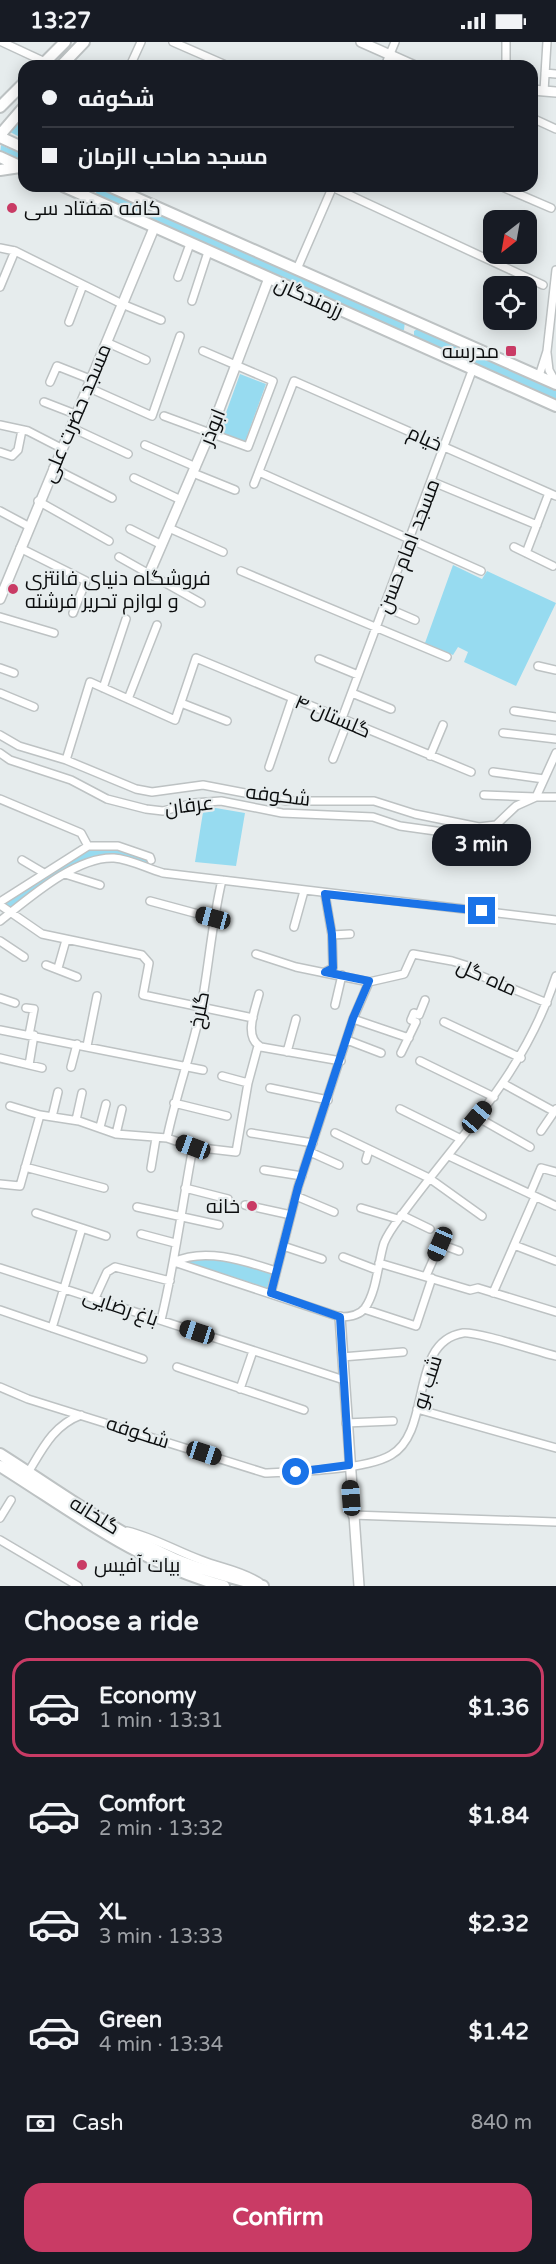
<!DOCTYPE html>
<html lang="en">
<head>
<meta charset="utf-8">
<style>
  :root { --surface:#171b24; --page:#20242c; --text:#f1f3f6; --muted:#9ea1a6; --line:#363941; --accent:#c93b65 }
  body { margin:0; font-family:"Varela Round",Cairo,sans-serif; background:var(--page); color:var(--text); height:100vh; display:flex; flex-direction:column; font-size:22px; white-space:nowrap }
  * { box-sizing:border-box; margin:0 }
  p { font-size:20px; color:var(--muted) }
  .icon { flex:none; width:33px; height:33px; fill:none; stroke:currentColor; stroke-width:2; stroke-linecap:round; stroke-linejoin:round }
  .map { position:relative; height:1544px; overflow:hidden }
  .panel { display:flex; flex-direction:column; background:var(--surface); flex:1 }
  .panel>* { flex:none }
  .hud { position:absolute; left:18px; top:18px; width:520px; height:132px; border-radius:18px; box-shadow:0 3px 15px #0003; display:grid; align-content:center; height:132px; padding:0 24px; background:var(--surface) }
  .needle { width:39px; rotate:211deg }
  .controls { position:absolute; left:483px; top:168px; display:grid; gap:12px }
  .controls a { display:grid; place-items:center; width:54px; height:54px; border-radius:12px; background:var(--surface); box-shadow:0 3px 15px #0003; font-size:30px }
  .end { position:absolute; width:27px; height:27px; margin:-14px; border:8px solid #1a73e8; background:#fff; box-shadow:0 0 0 3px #fff }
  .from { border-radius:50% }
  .bubble { position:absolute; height:42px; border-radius:18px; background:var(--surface); box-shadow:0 3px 15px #0003; font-size:20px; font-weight:700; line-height:42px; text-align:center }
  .car { position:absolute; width:18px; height:36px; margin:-18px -9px; border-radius:8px; box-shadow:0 0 4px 2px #0007; background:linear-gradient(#222 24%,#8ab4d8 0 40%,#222 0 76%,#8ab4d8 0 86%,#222 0) }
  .hud b { display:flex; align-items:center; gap:21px; height:57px; font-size:22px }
  .hud b+b { border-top:2px solid var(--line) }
  .hud i { width:15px; height:15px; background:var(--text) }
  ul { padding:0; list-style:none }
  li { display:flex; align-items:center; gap:18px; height:99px; margin:0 12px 9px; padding:0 12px; border:3px solid transparent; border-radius:18px }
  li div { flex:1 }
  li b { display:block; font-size:22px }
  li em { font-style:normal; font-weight:700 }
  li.selected { border-color:var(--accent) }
  li>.icon { width:54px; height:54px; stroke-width:1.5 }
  h2 { padding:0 24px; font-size:27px; line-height:72px }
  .pay { display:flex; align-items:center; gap:15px; height:66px; padding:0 24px; font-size:22px }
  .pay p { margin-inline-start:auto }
  .button { display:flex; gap:12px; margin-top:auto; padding:12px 24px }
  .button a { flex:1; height:69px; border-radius:18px; background:var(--accent); color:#fff; font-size:24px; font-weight:700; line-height:69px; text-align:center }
  .status { display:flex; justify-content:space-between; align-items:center; height:42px; padding:0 30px; background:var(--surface); direction:ltr }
  .status svg { height:16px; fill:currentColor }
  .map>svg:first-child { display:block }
  .green { fill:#97dbf0 }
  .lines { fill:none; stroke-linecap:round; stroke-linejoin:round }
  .minor-casing { stroke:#bdc2c3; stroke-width:10 }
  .tertiary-casing { stroke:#bdc2c3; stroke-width:12 }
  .secondary-casing { stroke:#bdc2c3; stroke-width:14 }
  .minor { stroke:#fff; stroke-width:7 }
  .tertiary { stroke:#fff; stroke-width:9 }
  .secondary { stroke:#fff; stroke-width:10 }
  .route { stroke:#1a73e8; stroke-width:8 }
  .poi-dot { fill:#c93b65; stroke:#e6eced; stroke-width:2 }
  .labels { text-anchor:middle; stroke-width:4.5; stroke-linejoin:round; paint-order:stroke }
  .poi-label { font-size:20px; fill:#0b0d0e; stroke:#e6eced; text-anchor:start }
  .street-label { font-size:20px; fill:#0b0d0e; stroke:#e6eced }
</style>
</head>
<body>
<div class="status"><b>13:27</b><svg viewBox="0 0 49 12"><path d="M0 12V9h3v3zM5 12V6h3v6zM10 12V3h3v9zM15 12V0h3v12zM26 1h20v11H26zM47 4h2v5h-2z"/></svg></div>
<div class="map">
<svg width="556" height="1544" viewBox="0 0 556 1544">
  <rect width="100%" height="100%" fill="#e6eced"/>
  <path class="green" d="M24,70v27l-16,-8z
    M1,103l23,10v10l-24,-11z
    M102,144l303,135 -1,9 -6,1 -301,-134 -1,-5z
    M419,286l137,61v12l-142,-63v-7z
    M240,332l26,10 -21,58 -26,-10z
    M453,523l29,14 5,-8 69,32 -40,83 -52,-24 4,-10 -10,-5 -5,8 -28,-12z
    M204,764l41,7 -9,53 -41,-4z
    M109,804l40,12 -1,10 -35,-11 -47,15 -56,40 -10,-9 89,-56z
    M205,1216l52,9 15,6 -5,15 -84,-27z"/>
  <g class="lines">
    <g class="minor-casing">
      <path id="minor" d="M2,0l43,20
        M173,0l55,24
        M130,24l11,-24
        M385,24l10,-24
        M506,24v-24
        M545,31l11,1
        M544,49l3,-49
        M532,76l24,11
        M330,144l213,99
        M500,144l51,22
        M0,206l15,3 107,53 39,16
        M297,227l36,-83
        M178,235l12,-33
        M0,245l15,-36
        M192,259l16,-49
        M69,280l14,-37
        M106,300l40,18
        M547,311l2,17 7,13
        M539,334l8,-25 9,-81
        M50,340l7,-16 33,13
        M87,345l65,29 28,-80
        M44,360l31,12
        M164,374l84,31 25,-66 -70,-30
        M0,383l28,6 33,17
        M70,385l58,27
        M145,403l51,22
        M0,410l12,4 6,-6 4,-20
        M53,426l59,30
        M259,430l222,99
        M193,431l42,17
        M134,436l47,22
        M433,440l104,43
        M254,442l40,-103 262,115
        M38,459l71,40
        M0,469l28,15
        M169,486l54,24
        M130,487l32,16
        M514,505l39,19
        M20,506l66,33 -13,32
        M526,511l23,-60
        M119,515l82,46
        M241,529l206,86
        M385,565l30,13
        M0,575l54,16
        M319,617l39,16
        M538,624l18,4
        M0,626l14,5
        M103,646l23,-69
        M0,651l34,14
        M352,651l39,16
        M128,657l29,-74
        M181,661l46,18
        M514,669l42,6
        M341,679l131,-350
        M503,691l53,6
        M0,693l19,11 47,14 70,29 16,3 51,-7 84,16h87l41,13 64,13 17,-2 20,-19 20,-9h20
        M0,711l10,7 61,20 36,19 39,10 17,2 31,-8 27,-2 61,12 91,4 27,9 93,13
        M430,714l13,-31
        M333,717l14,-36
        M66,718l24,-78 85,38 21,-62 275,114
        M269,725l23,-68
        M493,730l51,7
        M484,753l52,2 20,-44
        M0,757l81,34 7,13
        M22,818l22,13
        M65,832l35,11
        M325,852l7,41 1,33 -8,4
        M150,859l63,17
        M0,860l88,-56h30l32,11 1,3
        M0,863l42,29 100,21 7,8 -6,32 110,23
        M0,879c28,-22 76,-65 114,-63 16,1 34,11 49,15l393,47
        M294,885l10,-36
        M332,893l18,-1
        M0,899l24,16
        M256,912l40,13 73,15
        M46,923l31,12
        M58,926l8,-28
        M259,952c-4,16 -16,43 2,53l80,14
        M0,956l15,5
        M335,963l7,-30
        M26,966l8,1 -5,26
        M353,977l56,19
        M444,980l77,36
        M0,988l203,40
        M347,998l34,13
        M87,1004l10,-50
        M287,1010l9,-33
        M401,1011l15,-31 -5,-2 3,-7 5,2 6,-15
        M0,1016l42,10
        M420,1019l74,36
        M29,1023l5,-30
        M71,1025l6,-23
        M222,1034l26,7
        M504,1042l51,28
        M270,1046l58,12
        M174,1061l53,13
        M10,1064l30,9 39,6 37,13 51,4 26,9 43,5 12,-69 10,-37
        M400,1067l61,30
        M52,1075l6,-25
        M477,1075l53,30
        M76,1078l6,-27
        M100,1085l6,-23
        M541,1089l15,-22
        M251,1091l62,10
        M335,1091l94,45 53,38
        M116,1092l6,-25
        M167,1096c9,-44 25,-86 34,-130 8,-43 11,-86 21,-128
        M310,1110l29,13
        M449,1114l107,50
        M366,1118l3,-10
        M25,1125l79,21
        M151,1126l5,-30
        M264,1128l38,6
        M0,1142l20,2 20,-71
        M185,1146l43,11
        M530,1152l11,-26 15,4
        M296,1154l38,16
        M245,1163l46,10
        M137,1165l82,18
        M361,1166l37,11
        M36,1171l70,23
        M401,1173l29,14
        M141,1192l34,9
        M514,1203l42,16
        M283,1204l39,13
        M343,1215l34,13
        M174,1220l166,55c9,0 19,-1 25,-9 12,-17 13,-46 19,-65 4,-10 11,-19 17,-27 59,-81 123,-141 155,-240
        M174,1220c31,-15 71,-1 102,9
        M379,1221l91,27 8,-2 78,24
        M0,1226l344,112
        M426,1234l14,-32 19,7
        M271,1251l27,-106 55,-168 16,-37 35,-8 9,-20 39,7 16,5 11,9 68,28
        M493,1251l42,-96
        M95,1256l12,-26 8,-5 55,14
        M364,1267l52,17 16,-48
        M0,1268l143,49
        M161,1278c14,-57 21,-115 32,-173
        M52,1286l30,-100
        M342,1315l61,-5
        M177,1325l127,43
        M0,1345l28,12 237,74c30,-1 101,-3 126,-18 42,-24 17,-113 72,-122 13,-2 76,19 93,23
        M240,1347l13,-38
        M417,1367l139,39
        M346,1381l47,-2
        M26,1434c16,-26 26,-50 55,-61
        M352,1473l204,7
        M0,1476l11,-18
        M127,1489c26,6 49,20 74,29 20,8 39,10 58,22
        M0,1498l78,46"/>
    </g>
    <g class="tertiary-casing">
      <path id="tertiary" d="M361,0l54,24
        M532,48l24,2
        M149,532l63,-146 57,-150
        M0,557l154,-371
        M340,1275l19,269"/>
    </g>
    <g class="secondary-casing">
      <path id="secondary" d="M41,24l24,-24
        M61,24l23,-24
        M0,65l24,-24
        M0,93l24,-28
        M0,95l24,11
        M0,115l24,11
        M0,128l20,-3
        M63,144l493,220
        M109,144l447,198
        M0,1412c57,36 112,77 175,105 28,12 58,19 88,27
        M0,1424c72,45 140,98 224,120"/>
    </g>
    <use href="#minor" class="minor"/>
    <use href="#tertiary" class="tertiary"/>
    <use href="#secondary" class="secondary"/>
  </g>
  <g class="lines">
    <path class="route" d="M296,1430l53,-7 -9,-148 -69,-24 27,-106 55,-169 16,-37 -44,-9 8,-4 -1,-34 -7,-40 157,17"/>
  </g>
  <g class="poi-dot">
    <circle cx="12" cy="166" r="6"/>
    <rect x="505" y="303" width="12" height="12" rx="3"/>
    <circle cx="13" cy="547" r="6"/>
    <circle cx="252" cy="1164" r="6"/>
    <circle cx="82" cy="1523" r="6"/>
  </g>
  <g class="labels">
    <g class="poi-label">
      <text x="24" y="173">کافه هفتاد سی</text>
      <text x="499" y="316" text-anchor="end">مدرسه</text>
      <text x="25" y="543">فروشگاه دنیای فانتزی<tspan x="25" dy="23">و لوازم تحریر فرشته</tspan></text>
      <text x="240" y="1171" text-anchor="end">خانه</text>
      <text x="94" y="1530">بیات آفیس</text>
    </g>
    <g class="street-label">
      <text transform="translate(309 255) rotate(24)" y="7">رزمندگان</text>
      <text transform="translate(76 371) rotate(-67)" y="7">مسجد حضرت علی</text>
      <text transform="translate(212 385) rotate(-68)" y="7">ابوذر</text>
      <text transform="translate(425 396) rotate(24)" y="7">خیام</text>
      <text transform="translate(408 504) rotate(-69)" y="7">مسجد امام حسن</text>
      <text transform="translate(333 674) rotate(23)" y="7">گلستان ۴</text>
      <text transform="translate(278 753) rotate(7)" y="7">شکوفه</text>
      <text transform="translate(189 763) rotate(-7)" y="7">عرفان</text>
      <text transform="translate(487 935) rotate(24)" y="7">ماه گل</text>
      <text transform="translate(199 968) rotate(-79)" y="7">گلرخ</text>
      <text transform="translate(121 1265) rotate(19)" y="7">باغ رضایی</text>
      <text transform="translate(427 1340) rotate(-72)" y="7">شب بو</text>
      <text transform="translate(138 1390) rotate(18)" y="7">شکوفه</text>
      <text transform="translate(95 1473) rotate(32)" y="7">گلخانه</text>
    </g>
  </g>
</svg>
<div class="controls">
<a><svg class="needle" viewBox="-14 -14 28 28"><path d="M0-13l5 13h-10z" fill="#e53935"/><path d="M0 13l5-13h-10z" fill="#9ea1a6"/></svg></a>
<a><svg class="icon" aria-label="locate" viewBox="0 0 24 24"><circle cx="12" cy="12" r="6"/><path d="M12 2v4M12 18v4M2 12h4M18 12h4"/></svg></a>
</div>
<i class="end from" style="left:296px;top:1430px"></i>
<i class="end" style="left:482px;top:869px"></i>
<div class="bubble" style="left:432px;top:782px;width:99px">3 min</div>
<i class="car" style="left:213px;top:876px;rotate:285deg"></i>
<i class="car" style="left:477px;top:1075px;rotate:40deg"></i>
<i class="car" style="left:193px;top:1105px;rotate:290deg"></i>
<i class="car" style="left:440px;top:1202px;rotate:203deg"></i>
<i class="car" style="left:197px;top:1290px;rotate:288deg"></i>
<i class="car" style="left:204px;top:1411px;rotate:108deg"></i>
<i class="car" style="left:351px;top:1456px;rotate:356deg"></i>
<div class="hud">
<b><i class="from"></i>شکوفه</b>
<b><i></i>مسجد صاحب الزمان</b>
</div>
</div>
<section class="panel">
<h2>Choose a ride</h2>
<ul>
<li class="selected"><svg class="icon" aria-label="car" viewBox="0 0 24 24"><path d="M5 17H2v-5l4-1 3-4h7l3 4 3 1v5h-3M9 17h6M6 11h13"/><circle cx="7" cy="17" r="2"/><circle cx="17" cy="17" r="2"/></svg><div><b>Economy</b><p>1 min · 13:31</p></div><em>$1.36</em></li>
<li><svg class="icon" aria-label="car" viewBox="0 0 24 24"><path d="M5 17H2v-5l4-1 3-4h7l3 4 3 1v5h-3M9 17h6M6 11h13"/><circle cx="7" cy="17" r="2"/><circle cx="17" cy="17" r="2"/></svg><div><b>Comfort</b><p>2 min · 13:32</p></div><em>$1.84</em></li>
<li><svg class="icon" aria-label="car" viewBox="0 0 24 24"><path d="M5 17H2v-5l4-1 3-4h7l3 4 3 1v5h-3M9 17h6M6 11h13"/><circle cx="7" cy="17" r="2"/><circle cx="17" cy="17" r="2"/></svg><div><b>XL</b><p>3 min · 13:33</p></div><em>$2.32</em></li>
<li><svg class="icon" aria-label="car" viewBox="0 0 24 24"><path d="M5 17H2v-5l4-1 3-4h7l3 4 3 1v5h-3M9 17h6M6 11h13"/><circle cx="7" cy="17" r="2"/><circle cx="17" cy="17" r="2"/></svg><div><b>Green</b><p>4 min · 13:34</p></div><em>$1.42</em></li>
</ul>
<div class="pay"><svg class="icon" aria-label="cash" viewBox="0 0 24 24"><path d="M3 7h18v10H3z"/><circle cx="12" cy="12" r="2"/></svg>Cash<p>840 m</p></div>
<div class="button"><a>Confirm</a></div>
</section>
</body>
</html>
